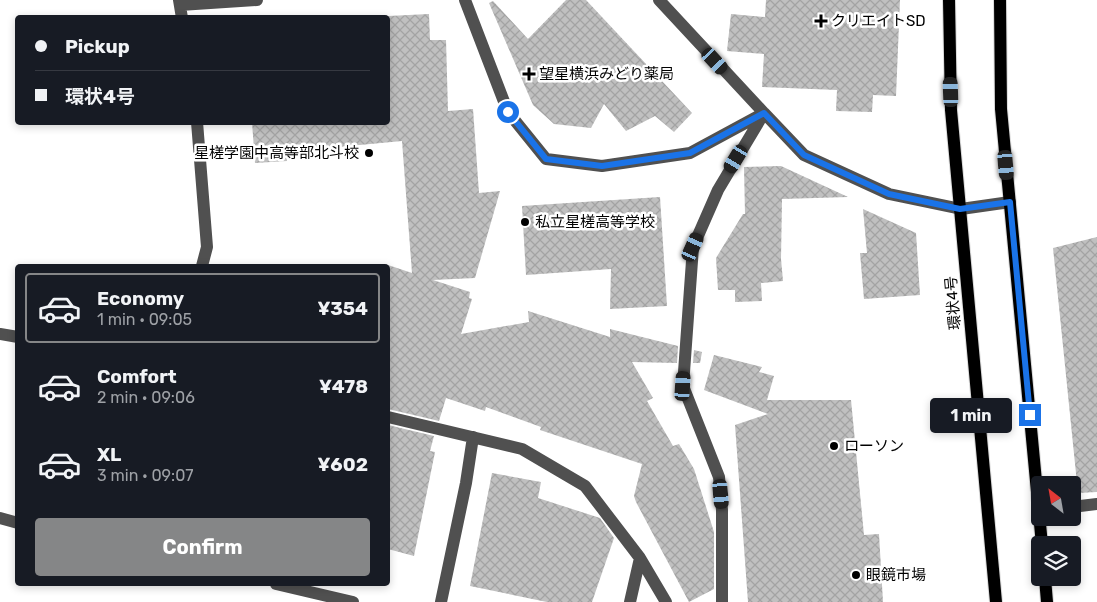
<!DOCTYPE html>
<html lang="en">
<head>
<meta charset="utf-8">
<style>
  :root { --surface:#171b24; --page:#242831; --text:#f1f3f6; --muted:#9ea1a6; --line:#363941; --accent:#858687 }
  body { margin:0; font-family:Rubik,"Noto Sans JP",sans-serif; background:var(--page); color:var(--text); height:100vh; display:flex; flex-direction:column; font-size:19px; white-space:nowrap }
  * { box-sizing:border-box; margin:0 }
  p { font-size:16px; color:var(--muted) }
  .icon { flex:none; width:28px; height:28px; fill:none; stroke:currentColor; stroke-width:2; stroke-linecap:round; stroke-linejoin:round }
  .map { position:relative; flex:1; overflow:hidden }
  .side { position:absolute; left:15px; top:264px; width:375px; height:322px; display:flex; flex-direction:column; background:var(--surface); border-radius:5px; box-shadow:0 2px 8px #0003 }
  .side>* { flex:none }
  .banner { position:absolute; left:15px; top:15px; width:375px; height:110px; border-radius:5px; box-shadow:0 2px 8px #0003; display:grid; align-content:center; height:110px; padding:0 20px; background:var(--surface) }
  .needle { width:32px; rotate:329deg }
  .fabs { position:absolute; left:1031px; top:476px; display:grid; gap:10px }
  .fabs a { display:grid; place-items:center; width:50px; height:50px; border-radius:5px; background:var(--surface); box-shadow:0 2px 8px #0003; font-size:25px }
  .end { position:absolute; width:22px; height:22px; margin:-11px; border:6px solid #1a73e8; background:#fff; box-shadow:0 0 0 2px #fff }
  .from { border-radius:50% }
  .bubble { position:absolute; height:35px; border-radius:5px; background:var(--surface); box-shadow:0 2px 8px #0003; font-size:16px; font-weight:700; line-height:35px; text-align:center }
  .car { position:absolute; width:15px; height:30px; margin:-15px -8px; border-radius:6px; box-shadow:0 0 4px 1px #0007; background:linear-gradient(#222 24%,#8ab4d8 0 40%,#222 0 76%,#8ab4d8 0 86%,#222 0) }
  .banner b { display:flex; align-items:center; gap:18px; height:48px; font-size:19px }
  .banner b+b { border-top:1px solid var(--line) }
  .banner i { width:12px; height:12px; background:var(--text) }
  ul { padding:9px 0 0; list-style:none }
  li { display:flex; align-items:center; gap:15px; height:70px; margin:0 10px 8px; padding:0 10px; border:2px solid transparent; border-radius:5px }
  li div { flex:1 }
  li b { display:block; font-size:19px }
  li em { font-style:normal; font-weight:700 }
  li.on { border-color:var(--accent) }
  li>.icon { width:45px; height:45px; stroke-width:1.5 }
  .button { display:flex; gap:10px; margin-top:auto; padding:10px 20px }
  .button a { flex:1; height:58px; border-radius:5px; background:var(--accent); color:#fff; font-size:20px; font-weight:700; line-height:58px; text-align:center }
  .map>svg:first-child { display:block }
  .building { fill:url(#building-cross-hatch) }
  .lines { fill:none; stroke-linecap:round; stroke-linejoin:round }
  .major-casing { stroke:#dbdbdb; stroke-width:14 }
  .minor { stroke:#505050; stroke-width:12 }
  .major { stroke:#000; stroke-width:12 }
  .route { stroke:#1a73e8; stroke-width:6 }
  .poi-dot { fill:#000; stroke:#fff; stroke-width:2 }
  .labels { text-anchor:middle; stroke-width:5; stroke-linejoin:round; paint-order:stroke }
  .poi-label { font-size:15px; fill:#000; stroke:#fff; text-anchor:start }
  .street-label { font-size:15px; fill:#000; stroke:#fff }
</style>
</head>
<body>
<div class="map">
<svg width="1097" height="602" viewBox="0 0 1097 602">
  <defs>
    <pattern id="building-cross-hatch" width="8" height="8" patternUnits="userSpaceOnUse" patternTransform="scale(1.25)"><rect width="8" height="8" fill="#c0c0c0"/><path d="M0 0l8 8M0 8l8-8" fill="none" stroke="#a3a3a3"/></pattern>
  </defs>
  <rect width="100%" height="100%" fill="#fff"/>
  <path class="building" d="M566,0h20l106,113 -18,19 -19,-16 -29,15 -22,-27 -13,24 -37,-4 -21,-19 -44,-102 4,-2 35,38z
    M766,0h134l-4,96 -23,-1 -1,17 -36,-1 1,-21 -75,-3 2,-33 -37,-3 4,-37 34,3z
    M429,14l1,26h16l2,71 25,-2 6,84 21,-2 -25,87 -42,2 37,12 -1,6 3,1 -11,35 68,-12 -1,-11 82,26v-8l68,17 -1,17 -45,-1 21,36 -6,3 26,45 6,-2 15,25 20,63v57l-25,13 -53,-100 -2,-6 8,-32 -102,-34 1,-3 -55,-20 -1,4 -39,-13 -7,23 -51,-12v-144l24,8 -10,-132 -116,11 1,9 -32,2 -3,-41h136v-106z
    M781,166l67,31 -66,2 -1,60 2,22 -22,2 1,18 -27,1v-12h-17l-2,-32 27,-44h2l-1,-47z
    M660,197l7,109 -57,3 1,-40 -85,6 -4,-69z
    M863,209l53,24 4,62 -56,4 -4,-46h7z
    M1097,237v255l-19,1 -25,-245z
    M694,350l8,2 -2,11h-7z
    M714,355l48,12 -3,5 15,4 -7,24h84l13,135 15,-1 4,68h-135l-13,-177 33,-11 -64,-24z
    M388,425l46,11 -4,15 5,1 -21,104 -26,-7z
    M492,473l49,9 -3,16 62,20 14,20 -22,64h-45l-77,-16z"/>
  <g class="lines">
    <g class="major-casing">
      <path id="major" d="M949,0l2,110 45,492
        M1000,0l1,109 41,436
        M1045,578l2,24"/>
    </g>
    <path class="minor" d="M179,0l3,18
      M465,0l43,112 38,47 56,7 88,-13 74,-40 40,42 85,39 72,15 49,-7
      M659,0l105,113 -46,77 -25,57 -10,139 36,91 3,33v92
      M180,5l77,-5
      M197,122l10,125 -5,19
      M0,334l18,3
      M388,417l134,32 63,37 55,72 -10,44
      M1072,507l25,-3
      M0,518l18,5
      M640,558l26,44
      M276,584l77,18
      M441,602l25,-119 7,-46"/>
    <use href="#major" class="major"/>
  </g>
  <g class="lines">
    <path class="route" d="M508,112l38,47 56,7 88,-13 74,-40 40,42 85,39 71,15 50,-7 20,213"/>
  </g>
  <g class="poi-dot">
    <path d="M818.5 13.5h5v5h5v5h-5v5h-5v-5h-5v-5h5z"/>
    <path d="M526.5 66.5h5v5h5v5h-5v5h-5v-5h-5v-5h5z"/>
    <circle cx="369" cy="153" r="5"/>
    <circle cx="525" cy="222" r="5"/>
    <circle cx="834" cy="446" r="5"/>
    <circle cx="856" cy="575" r="5"/>
  </g>
  <g class="labels">
    <g class="poi-label">
      <text x="831" y="26">クリエイトSD</text>
      <text x="539" y="79">望星横浜みどり薬局</text>
      <text x="359" y="158" text-anchor="end">星槎学園中高等部北斗校</text>
      <text x="535" y="227">私立星槎高等学校</text>
      <text x="844" y="451">ローソン</text>
      <text x="866" y="580">眼鏡市場</text>
    </g>
    <g class="street-label">
      <text transform="translate(953 303) rotate(-95)" y="5">環状4号</text>
    </g>
  </g>
</svg>
<div class="fabs">
<a><svg class="needle" viewBox="-14 -14 28 28"><path d="M0-13l5 13h-10z" fill="#e53935"/><path d="M0 13l5-13h-10z" fill="#9ea1a6"/></svg></a>
<a><svg class="icon" aria-label="layers" viewBox="0 0 24 24"><path d="M12 4l9 5-9 5-9-5zM3 14l9 5 9-5"/></svg></a>
</div>
<i class="end from" style="left:508px;top:112px"></i>
<i class="end" style="left:1030px;top:415px"></i>
<div class="bubble" style="left:930px;top:398px;width:82px">1 min</div>
<i class="car" style="left:715px;top:61px;rotate:137deg"></i>
<i class="car" style="left:951px;top:92px;rotate:358deg"></i>
<i class="car" style="left:736px;top:159px;rotate:211deg"></i>
<i class="car" style="left:1006px;top:165px;rotate:175deg"></i>
<i class="car" style="left:693px;top:247px;rotate:24deg"></i>
<i class="car" style="left:683px;top:386px;rotate:4deg"></i>
<i class="car" style="left:721px;top:494px;rotate:175deg"></i>
<div class="banner">
<b><i class="from"></i>Pickup</b>
<b><i></i>環状4号</b>
</div>
<section class="side">
<ul>
<li class="on"><svg class="icon" aria-label="car" viewBox="0 0 24 24"><path d="M5 17H2v-5l4-1 3-4h7l3 4 3 1v5h-3M9 17h6M6 11h13"/><circle cx="7" cy="17" r="2"/><circle cx="17" cy="17" r="2"/></svg><div><b>Economy</b><p>1 min · 09:05</p></div><em>¥354</em></li>
<li><svg class="icon" aria-label="car" viewBox="0 0 24 24"><path d="M5 17H2v-5l4-1 3-4h7l3 4 3 1v5h-3M9 17h6M6 11h13"/><circle cx="7" cy="17" r="2"/><circle cx="17" cy="17" r="2"/></svg><div><b>Comfort</b><p>2 min · 09:06</p></div><em>¥478</em></li>
<li><svg class="icon" aria-label="car" viewBox="0 0 24 24"><path d="M5 17H2v-5l4-1 3-4h7l3 4 3 1v5h-3M9 17h6M6 11h13"/><circle cx="7" cy="17" r="2"/><circle cx="17" cy="17" r="2"/></svg><div><b>XL</b><p>3 min · 09:07</p></div><em>¥602</em></li>
</ul>
<div class="button"><a>Confirm</a></div>
</section>
</div>
</body>
</html>
